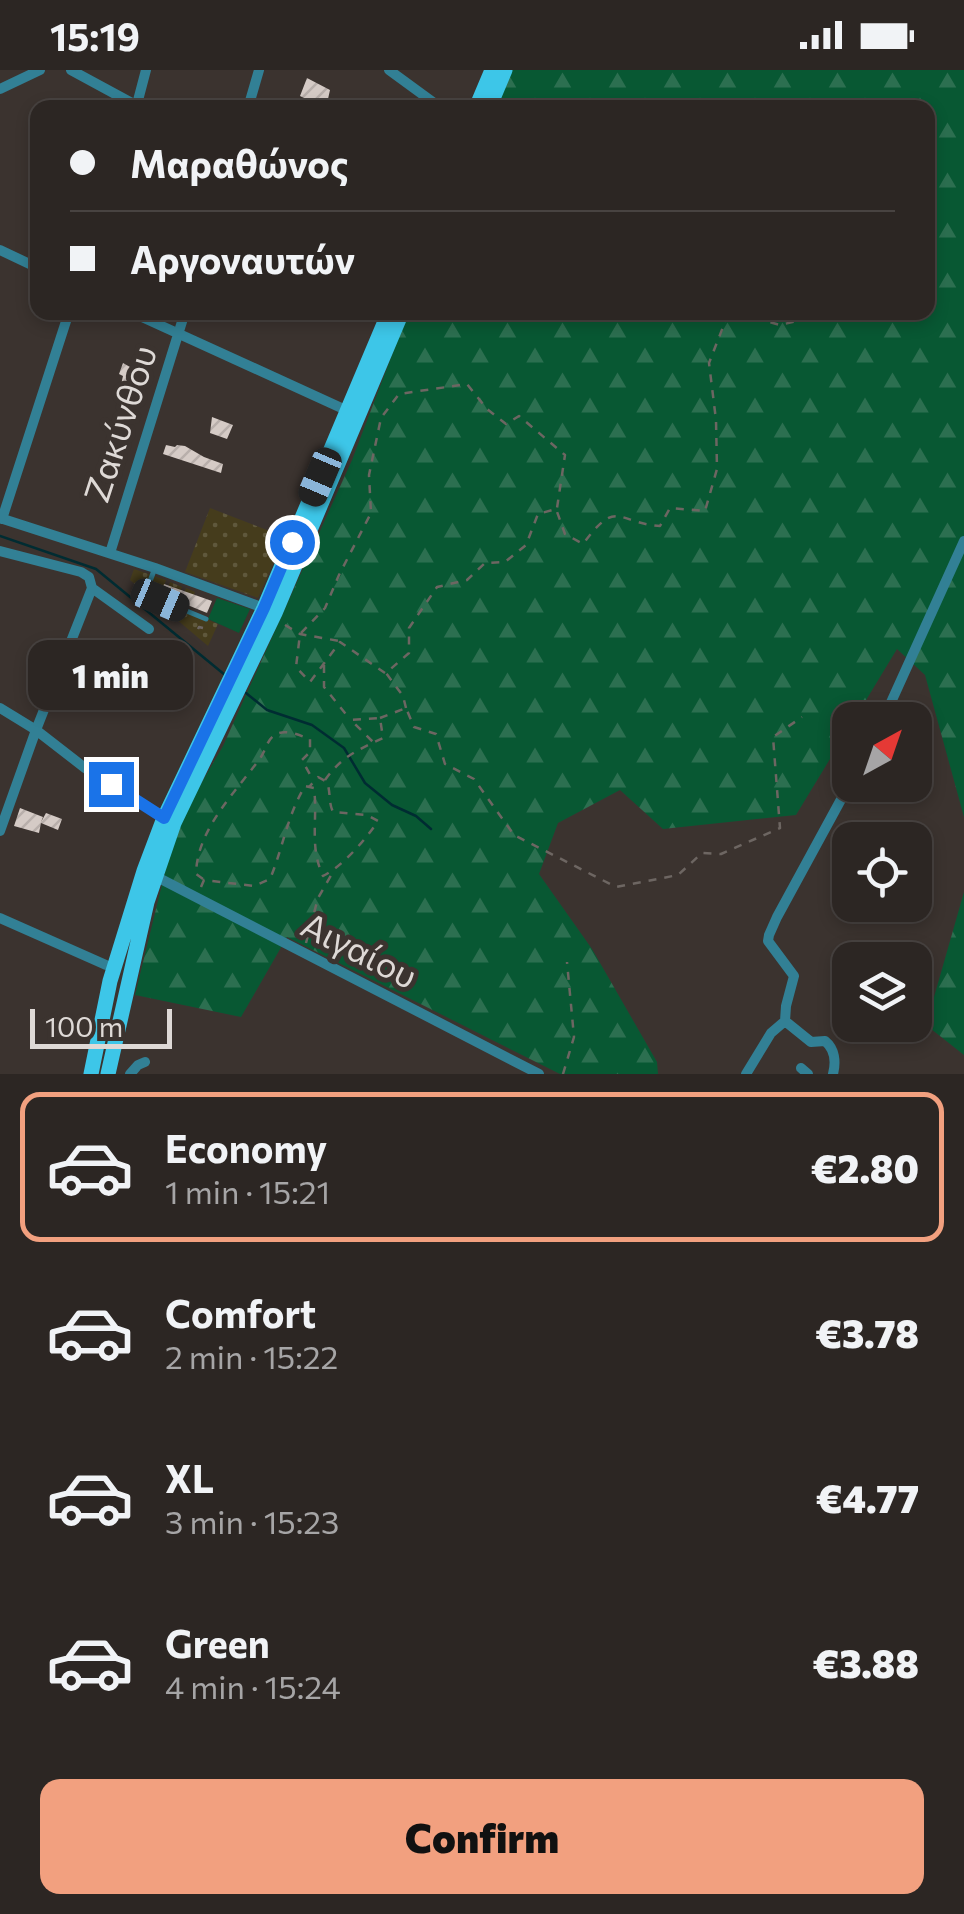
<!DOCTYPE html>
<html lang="en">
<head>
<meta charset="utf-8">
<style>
  :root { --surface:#2c2623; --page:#383230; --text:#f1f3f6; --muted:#a6a5a6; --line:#484341; --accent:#f2a07f }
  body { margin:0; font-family:Commissioner,sans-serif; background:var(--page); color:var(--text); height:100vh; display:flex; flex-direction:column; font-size:38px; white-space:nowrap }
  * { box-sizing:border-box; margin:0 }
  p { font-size:32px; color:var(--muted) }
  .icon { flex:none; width:55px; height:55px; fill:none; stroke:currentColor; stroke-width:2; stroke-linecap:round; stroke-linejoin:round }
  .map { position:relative; height:1004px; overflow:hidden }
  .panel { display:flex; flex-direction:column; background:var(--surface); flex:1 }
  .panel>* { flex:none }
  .hud { position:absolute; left:30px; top:30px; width:905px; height:220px; border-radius:20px; box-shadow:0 5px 15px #0003,0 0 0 2px var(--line); display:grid; align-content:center; height:220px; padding:0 40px; background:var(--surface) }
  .needle { width:65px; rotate:40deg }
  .buttons { position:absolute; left:832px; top:632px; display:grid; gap:20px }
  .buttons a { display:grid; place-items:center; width:100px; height:100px; border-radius:20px; background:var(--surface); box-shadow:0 5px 15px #0003,0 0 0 2px var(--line); font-size:50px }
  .scale { position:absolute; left:30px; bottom:25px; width:142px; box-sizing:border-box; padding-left:10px; border:5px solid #ded9d6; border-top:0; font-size:28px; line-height:35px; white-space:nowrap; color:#ded9d6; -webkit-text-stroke:8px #3b332f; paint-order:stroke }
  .end { position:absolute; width:45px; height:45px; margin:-22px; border:12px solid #1a73e8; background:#fff; box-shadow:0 0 0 5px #fff }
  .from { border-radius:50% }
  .bubble { position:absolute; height:70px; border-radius:20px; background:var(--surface); box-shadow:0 5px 15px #0003,0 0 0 2px var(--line); font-size:32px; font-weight:800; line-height:70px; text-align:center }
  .car { position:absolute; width:30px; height:60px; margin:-30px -15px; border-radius:12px; box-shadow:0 0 8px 2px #0007; background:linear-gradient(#222 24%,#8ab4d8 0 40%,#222 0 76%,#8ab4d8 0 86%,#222 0) }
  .hud b { display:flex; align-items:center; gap:35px; height:95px; font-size:38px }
  .hud b+b { border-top:2px solid var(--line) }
  .hud i { width:25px; height:25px; background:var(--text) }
  ul { padding:18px 0 0; list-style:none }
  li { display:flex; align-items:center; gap:30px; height:150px; margin:0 20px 15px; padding:0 20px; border:5px solid transparent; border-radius:20px }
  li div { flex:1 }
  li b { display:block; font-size:38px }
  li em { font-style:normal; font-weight:800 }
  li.on { border-color:var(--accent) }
  li>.icon { width:90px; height:90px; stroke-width:1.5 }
  .action { display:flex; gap:20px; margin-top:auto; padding:20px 40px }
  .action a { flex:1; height:115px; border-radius:20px; background:var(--accent); color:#111; font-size:40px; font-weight:800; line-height:115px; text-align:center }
  .status { display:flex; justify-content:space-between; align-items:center; height:70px; padding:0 50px; background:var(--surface); direction:ltr }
  .status svg { height:28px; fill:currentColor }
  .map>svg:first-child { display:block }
  .forest { fill:url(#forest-firs) }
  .sand { fill:url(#sand-dots) }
  .garden { fill:#085833 }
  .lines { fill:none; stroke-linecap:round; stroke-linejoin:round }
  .stream { stroke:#002c32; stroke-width:2.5 }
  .building { fill:url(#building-hatch) }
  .path { stroke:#6d6662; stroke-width:2.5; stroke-dasharray:8 8; stroke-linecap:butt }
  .lane { stroke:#328095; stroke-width:5 }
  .street { stroke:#328095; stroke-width:10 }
  .primary { stroke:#3dc6e8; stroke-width:15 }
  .route { stroke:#1a73e8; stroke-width:12 }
  .labels { text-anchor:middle; stroke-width:10; stroke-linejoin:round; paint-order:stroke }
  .street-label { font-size:35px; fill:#ded9d6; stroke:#3b332f }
</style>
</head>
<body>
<div class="status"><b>15:19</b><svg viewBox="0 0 49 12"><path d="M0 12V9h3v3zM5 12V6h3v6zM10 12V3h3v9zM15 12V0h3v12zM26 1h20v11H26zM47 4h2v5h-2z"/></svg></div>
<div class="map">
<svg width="964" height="1004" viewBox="0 0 964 1004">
  <defs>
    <pattern id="forest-firs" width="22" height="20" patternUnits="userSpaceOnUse" patternTransform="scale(2.5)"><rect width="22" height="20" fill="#085833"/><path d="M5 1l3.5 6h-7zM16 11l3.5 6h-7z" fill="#2c6f50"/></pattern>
    <pattern id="sand-dots" width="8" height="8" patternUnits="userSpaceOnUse" patternTransform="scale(2.5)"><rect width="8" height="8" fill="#453c1c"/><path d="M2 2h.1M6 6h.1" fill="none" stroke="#5f583c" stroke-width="1.8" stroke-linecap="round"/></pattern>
    <pattern id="building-hatch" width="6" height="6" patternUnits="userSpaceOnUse" patternTransform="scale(2.5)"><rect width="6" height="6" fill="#d5cbc6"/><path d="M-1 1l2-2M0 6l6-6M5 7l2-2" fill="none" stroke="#b8afab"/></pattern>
  </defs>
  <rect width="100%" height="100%" fill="#3b332f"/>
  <path class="forest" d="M509,0h455v747l-39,-142 -28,-26 -43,71h-4v6l-54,89 -133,14 -43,-39 -62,33 -19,51 53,75 65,113 1,12h-98l-273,-137 -46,80 -106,-22 41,-168 47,-81 129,-286 56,-147 520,-1v-204l-434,-1z
    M964,822v163l-38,-30z"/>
  <path class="sand" d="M210,438l75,29 -27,61 -73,-26z
    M134,499l32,11 -5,15 4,2 5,-15 12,5 -6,15 3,2 7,-16 9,4 -8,19 31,13 -10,22 -78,-66z"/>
  <path class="garden" d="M217,528l33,11 -11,24 -31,-14z"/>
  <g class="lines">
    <path class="stream" d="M0,466l96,33 129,106
      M246,623l21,17 45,15 32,23 21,35 27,22 24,11 15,13"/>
  </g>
  <path class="building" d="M307,8l23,12 -4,18h-9l1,-3 -18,-9z
    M123,293l14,8 -7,22 -10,-4 3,-13 -4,-2z
    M212,347l21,8 -6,14 -17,-6z
    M166,375l9,2 2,-2 8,1 19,11 19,7 -2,9 -58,-19z
    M164,514l48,17 -5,12 -44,-18 -2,-2z
    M140,595l20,11 -8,15 -19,-12z
    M20,738l23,9 -2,5 5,-9 16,6 -4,11 -17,-7 -2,10 -25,-7z"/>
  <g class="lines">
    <path class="path" d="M725,251l16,-7 39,11 55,-13
      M285,555l15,9 39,7
      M198,559l1,-2 4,1
      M324,595v22l25,31
      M385,603l-45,-31 -30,40 -14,-15 4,-33 25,-26 14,-33 32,-62 -2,-38 12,-57 18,-24 68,-10 20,25 19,15 13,-8 46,39 -8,53
      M406,638l-3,-12 -17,-23 23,-20v-25l28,-41 30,-7 18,-17 20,-1 21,-17 12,-31 18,-5 9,25 18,10c35,-47 33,-21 77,-18l10,-18 35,3 12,-42 -1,-49 -7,-57 14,-36 2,-15
      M380,648l26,-10 8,19 22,7 9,30 29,15 40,56 102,52 62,-12 24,-22 19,1 59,-26 -7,-91 29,-20
      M325,710c17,-24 33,-30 58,-42l-3,-20 -29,2 23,23
      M203,809l-7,-5c1,-45 39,-81 65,-117 6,-9 6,-20 18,-24 10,-3 22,3 31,6v13l-8,8 11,20
      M201,817l3,-7 50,6 16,-7c13,-31 17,-63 35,-93l9,2c4,32 -5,58 9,88 20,-10 43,-37 55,-55l-11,-6 -34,-3c-5,-11 -2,-19 -6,-30l-9,-5 -9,10
      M306,873l12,-45 15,-26
      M563,1004l11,-37 -7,-75"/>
    <path class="lane" d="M155,498l-8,21 13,11 46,19"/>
    <path class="street" d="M71,0l70,38
      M389,0l52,38
      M0,19l40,-19
      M136,38l10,-38
      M248,38l11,-38
      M0,180l38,18
      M131,242l217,99
      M0,448l155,50 109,40
      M2,449l67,-207
      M0,481l81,21 8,5 3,11 57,41
      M110,483l75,-241
      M0,638l36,22 49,38 79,50
      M883,650l81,-179
      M0,761l36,-101 56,-142
      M155,806l384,198
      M0,848l106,47
      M801,998l7,6
      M130,1004l8,-9 7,-3
      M746,1004l25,-41 14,-12
      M833,1004c3,-12 2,-25 -8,-33l-14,1 -26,-21 1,-15 8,-30 -26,-35 1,-6 8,-18 73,-134"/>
    <path class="primary" d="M476,38l16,-38
      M489,38l16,-38
      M91,1004l19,-93 34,-110 20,-53 100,-210 125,-296
      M108,1004l39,-172 27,-79 101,-210 127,-301"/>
  </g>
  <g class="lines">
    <path class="route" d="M111,714l53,34 100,-210 28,-66"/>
  </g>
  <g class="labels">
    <g class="street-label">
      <text transform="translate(121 354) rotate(-72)" y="12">Ζακύνθου</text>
      <text transform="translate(359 881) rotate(27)" y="12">Αιγαίου</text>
    </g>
  </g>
</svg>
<div class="buttons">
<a><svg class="needle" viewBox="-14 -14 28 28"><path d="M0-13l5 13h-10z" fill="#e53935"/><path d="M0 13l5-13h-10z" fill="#a6a5a6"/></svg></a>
<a><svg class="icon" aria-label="locate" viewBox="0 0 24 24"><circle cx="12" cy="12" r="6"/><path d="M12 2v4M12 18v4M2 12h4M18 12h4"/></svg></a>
<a><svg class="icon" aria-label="layers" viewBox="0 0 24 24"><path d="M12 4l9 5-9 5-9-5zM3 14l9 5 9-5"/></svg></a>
</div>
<div class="scale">100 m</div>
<i class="end from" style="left:292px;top:472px"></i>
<i class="end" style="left:111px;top:714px"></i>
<div class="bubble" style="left:28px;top:570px;width:165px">1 min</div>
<i class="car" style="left:320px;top:407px;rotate:203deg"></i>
<i class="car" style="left:160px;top:530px;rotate:113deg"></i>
<div class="hud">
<b><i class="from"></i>Μαραθώνος</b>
<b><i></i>Αργοναυτών</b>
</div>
</div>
<section class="panel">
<ul>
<li class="on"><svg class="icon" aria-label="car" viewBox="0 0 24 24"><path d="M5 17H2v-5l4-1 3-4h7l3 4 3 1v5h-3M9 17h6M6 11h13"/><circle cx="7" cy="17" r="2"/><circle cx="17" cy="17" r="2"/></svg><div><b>Economy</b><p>1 min · 15:21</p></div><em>€2.80</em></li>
<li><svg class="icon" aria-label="car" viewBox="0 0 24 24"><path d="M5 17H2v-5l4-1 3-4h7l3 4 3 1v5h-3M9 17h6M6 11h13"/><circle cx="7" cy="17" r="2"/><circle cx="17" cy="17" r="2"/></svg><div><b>Comfort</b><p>2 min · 15:22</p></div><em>€3.78</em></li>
<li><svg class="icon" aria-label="car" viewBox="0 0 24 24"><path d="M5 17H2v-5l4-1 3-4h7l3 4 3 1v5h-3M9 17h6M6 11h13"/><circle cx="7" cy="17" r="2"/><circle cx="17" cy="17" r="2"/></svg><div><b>XL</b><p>3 min · 15:23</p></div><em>€4.77</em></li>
<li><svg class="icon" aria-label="car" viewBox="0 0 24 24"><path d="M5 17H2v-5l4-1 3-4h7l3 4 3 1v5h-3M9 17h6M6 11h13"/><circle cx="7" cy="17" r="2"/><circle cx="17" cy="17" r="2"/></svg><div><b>Green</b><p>4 min · 15:24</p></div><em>€3.88</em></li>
</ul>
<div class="action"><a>Confirm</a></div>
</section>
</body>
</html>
